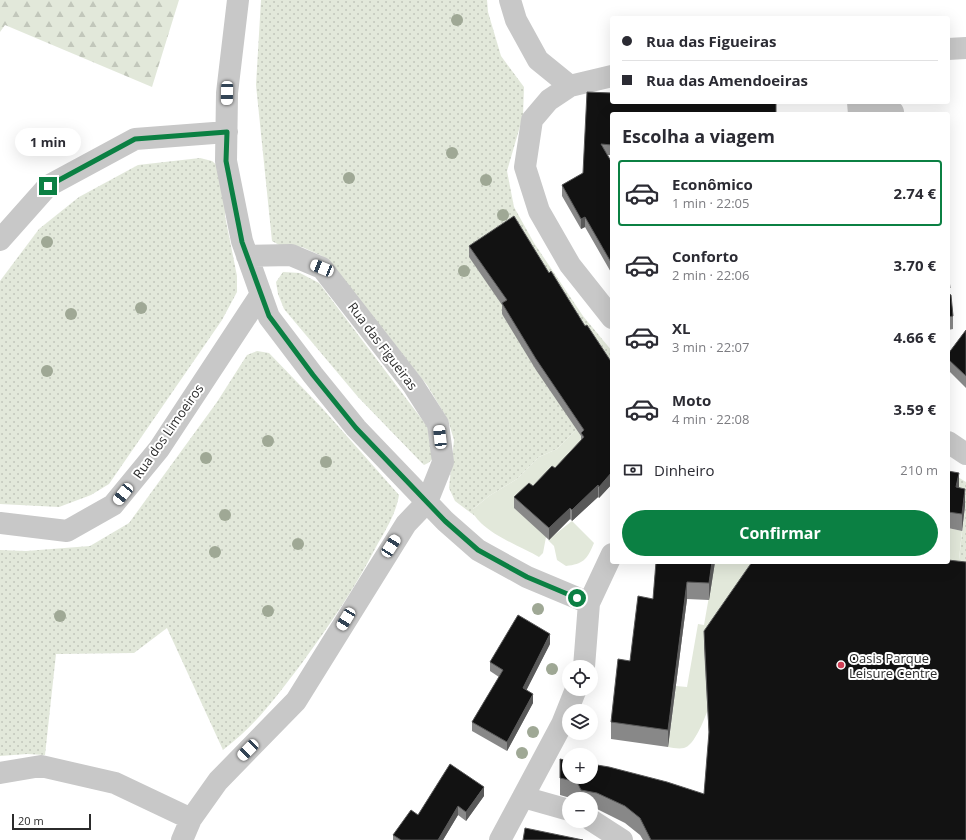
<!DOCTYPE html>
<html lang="pt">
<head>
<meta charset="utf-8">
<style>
  :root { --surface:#fff; --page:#f7f7f7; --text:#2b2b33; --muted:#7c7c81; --line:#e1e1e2; --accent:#0b8043 }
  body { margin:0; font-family:"Open Sans",sans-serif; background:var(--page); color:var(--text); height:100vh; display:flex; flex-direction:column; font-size:15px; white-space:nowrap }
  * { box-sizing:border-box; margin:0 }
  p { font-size:13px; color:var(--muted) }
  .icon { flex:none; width:22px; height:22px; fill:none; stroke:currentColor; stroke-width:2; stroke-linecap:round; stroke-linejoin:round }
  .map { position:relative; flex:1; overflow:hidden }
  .side { position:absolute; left:610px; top:112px; width:340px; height:452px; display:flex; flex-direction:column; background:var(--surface); border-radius:4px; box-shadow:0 4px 16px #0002 }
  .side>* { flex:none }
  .banner { position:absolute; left:610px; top:16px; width:340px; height:88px; border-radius:4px; box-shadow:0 4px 16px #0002; display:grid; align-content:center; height:88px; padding:0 12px; background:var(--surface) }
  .buttons { position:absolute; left:562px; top:660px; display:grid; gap:8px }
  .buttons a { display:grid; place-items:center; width:36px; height:36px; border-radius:50%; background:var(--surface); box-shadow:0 4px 16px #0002; font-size:20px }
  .scale { position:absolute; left:12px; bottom:10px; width:79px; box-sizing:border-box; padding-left:4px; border:2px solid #2b2b2b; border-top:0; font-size:11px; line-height:14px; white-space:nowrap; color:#2b2b2b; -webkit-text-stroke:3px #fff; paint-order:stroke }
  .end { position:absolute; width:18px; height:18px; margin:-9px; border:5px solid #0b8043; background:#fff; box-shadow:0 0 0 2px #fff }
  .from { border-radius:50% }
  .bubble { position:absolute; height:28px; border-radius:14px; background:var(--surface); box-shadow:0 4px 16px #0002; font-size:13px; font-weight:700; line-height:28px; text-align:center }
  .car { position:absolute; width:12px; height:24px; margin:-12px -6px; border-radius:5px; box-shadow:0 0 3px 1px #0007; background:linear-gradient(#fff 24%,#345 0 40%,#fff 0 76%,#345 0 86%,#fff 0) }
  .banner b { display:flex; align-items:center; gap:14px; height:38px; font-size:15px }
  .banner b+b { border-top:1px solid var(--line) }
  .banner i { width:10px; height:10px; background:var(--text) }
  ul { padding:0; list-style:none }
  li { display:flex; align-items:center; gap:12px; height:66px; margin:0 8px 6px; padding:0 4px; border:2px solid transparent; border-radius:4px }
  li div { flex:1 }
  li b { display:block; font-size:15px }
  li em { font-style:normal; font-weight:700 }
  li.current { border-color:var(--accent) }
  li>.icon { width:36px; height:36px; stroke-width:1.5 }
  h2 { padding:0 12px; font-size:18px; line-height:48px }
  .pay { display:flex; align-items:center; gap:10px; height:44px; padding:0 12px; font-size:15px }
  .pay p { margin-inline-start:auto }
  .button { display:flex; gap:8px; margin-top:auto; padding:8px 12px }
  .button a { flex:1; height:46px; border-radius:24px; background:var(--accent); color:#fff; font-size:16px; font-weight:700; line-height:46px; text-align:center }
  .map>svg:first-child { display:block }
  .grass { fill:url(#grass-dots) }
  .forest { fill:url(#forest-firs) }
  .garden { fill:#e2e8da }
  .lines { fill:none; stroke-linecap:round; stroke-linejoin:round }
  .street { stroke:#c8c8c8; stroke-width:22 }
  .tree { fill:#9fa895 }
  .wall { fill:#888 }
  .shaded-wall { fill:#595959 }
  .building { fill:#121212; stroke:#595959 }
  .route { stroke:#0b8043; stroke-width:5 }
  .poi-dot { fill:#d04056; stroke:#fff; stroke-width:1.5 }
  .labels { text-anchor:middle; stroke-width:4; stroke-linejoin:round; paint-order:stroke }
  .street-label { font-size:13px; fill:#2b2b2b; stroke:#fff }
  .poi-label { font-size:13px; fill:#2b2b2b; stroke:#fff; text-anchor:start }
</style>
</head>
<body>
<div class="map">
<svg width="966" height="840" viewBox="0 0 966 840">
  <defs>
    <pattern id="grass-dots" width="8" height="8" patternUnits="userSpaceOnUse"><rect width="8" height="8" fill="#e2e8da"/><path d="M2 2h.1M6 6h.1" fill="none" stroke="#c2c7bb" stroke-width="1.8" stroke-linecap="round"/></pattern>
    <pattern id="forest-firs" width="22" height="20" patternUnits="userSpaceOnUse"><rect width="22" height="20" fill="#e2e8da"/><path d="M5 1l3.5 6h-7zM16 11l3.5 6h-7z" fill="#c2c7bb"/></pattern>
  </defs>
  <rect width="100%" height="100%" fill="#fff"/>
  <path class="grass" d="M261,0h226l1,12 13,44 23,31 -1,29 -16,55 7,36 20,36 49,73 29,35v44l-55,54 -18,8 -22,22 -28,17 -16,13 2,7 -20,-15 -6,-13 5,-48 -6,-20 -21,-35 -105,-129 -20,-9 -21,-1 -9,-5 -16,-156z
    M200,158l12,3 9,8 4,20v27l12,60v16l-15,28 -113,164 -18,11 -32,12 -59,-3v-223l39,-52 40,-32 59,-32z
    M283,272l17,1 19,10 108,143c5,13 15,32 -3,39l-6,-6 -60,-62 -74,-88 -6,-15 -2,-12z
    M257,351l12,2 53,55 77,87c-3,19 -14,36 -23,52 -21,41 -47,79 -74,116 -26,34 -45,61 -79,87l-56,-122 -33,25 -78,1 -11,101 -18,-1 -27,2v-206l26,1 64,-5 39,-23 88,-121 30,-47z
    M948,471l18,11v96h-9l8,-72z"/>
  <path class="forest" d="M0,0h179l-27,87 -147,-62 -5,7z"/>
  <path class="garden" d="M612,395l-66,142 -3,16 -4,4c-19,-11 -60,-26 -67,-47l17,-14 28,-17 22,-22 18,-8z
    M572,521l22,22c-7,17 -11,21 -28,23l-9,-6 -3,-14 -6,-6z
    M948,528l14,3 -5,47 -250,134c-3,8 -13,34 -23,36 -5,1 -11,0 -16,-1l8,-61 11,1 11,-63 6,1 11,-63h233z"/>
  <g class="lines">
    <path class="street" d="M238,0l-11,93 -1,68 16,80 27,76 44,58 43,53 89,93 33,29 49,27 62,26
      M510,0l6,20 22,40 32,26
      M948,49l18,-1
      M612,76l-42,10 -21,14 -17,20 -7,47 14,44 31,54 42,53
      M858,102l1,12 34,-2
      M0,240l48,-54 87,-47 92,-7
      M948,442l18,12
      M0,523l67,8 46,-26 46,-56 102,-155
      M584,667l5,-64 23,-49
      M0,773l41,-7 74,17 76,36
      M523,797l46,13
      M591,820l31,20
      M182,840l9,-21 27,-38 78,-80 110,-177 21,-22 16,-40 -5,-38 -25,-39 -91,-117 -31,-13 -44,1
      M500,840l62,-116 14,-35"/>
  </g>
  <g class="tree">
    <circle cx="457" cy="20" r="6"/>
    <circle cx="452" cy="153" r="6"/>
    <circle cx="349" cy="178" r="6"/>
    <circle cx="486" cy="180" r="6"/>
    <circle cx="503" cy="215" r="6"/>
    <circle cx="47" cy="242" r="6"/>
    <circle cx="464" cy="271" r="6"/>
    <circle cx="141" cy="308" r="6"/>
    <circle cx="71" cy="314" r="6"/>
    <circle cx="47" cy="371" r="6"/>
    <circle cx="268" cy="441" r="6"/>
    <circle cx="206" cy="458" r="6"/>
    <circle cx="326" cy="462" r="6"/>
    <circle cx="225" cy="515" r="6"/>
    <circle cx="298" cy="544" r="6"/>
    <circle cx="215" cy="552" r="6"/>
    <circle cx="538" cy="609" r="6"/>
    <circle cx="268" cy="611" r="6"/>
    <circle cx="60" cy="616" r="6"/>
    <circle cx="552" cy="669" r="6"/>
    <circle cx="533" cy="732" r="6"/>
    <circle cx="522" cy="753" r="6"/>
  </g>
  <path class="wall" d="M612,114v41h-4l4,8v111l-27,-47 -4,2 -19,-33v-11l21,-12z
    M469,246l80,27 36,53 27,37v121l-13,14 -1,-1 -26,24 -2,-2 -21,21 -35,-32v-11l19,-11 22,-18 26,-27v-5l-45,-66 -34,-56v-9l-33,-48z
    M948,272l2,23 3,21v13l-5,1z
    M966,330v58l-18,-18v-16z
    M948,471l11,16 6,19 -3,25 -14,-3z
    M656,562h59l-6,38 -22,-1 -19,148 -57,-8v-17l19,-61 23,-62z
    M704,631l262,209h-323l-3,-5 -15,-12 -28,-14 -6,-1v-9h-17l-14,-4v-36l144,35 5,-55 -5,-91z
    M550,644l-24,46 7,13 -26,48 -35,-20v-9l27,-45 -9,-6v-9z
    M484,796l-18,25 -8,-6 -15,25h-50v-5l25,-20z"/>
  <path class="shaded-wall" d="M585,217v10l-4,2v-10z
    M950,288v13l-2,1v-13z
    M612,472v12l-13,14v-11z
    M959,473v17l-3,-3z
    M598,485v12l-26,24v-11z
    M965,489v17l-3,25v-17z
    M570,508v11l-21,21v-12z
    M712,562h3l-6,38v-17z
    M687,582v17l-19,148v-17z
    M550,634v10l-27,53v-9z
    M533,694v9l-26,48v-9z
    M484,787v9l-18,25v-9z
    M458,806v9l-15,25h-5z"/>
  <path class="building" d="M587,92l25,1v9h164v12h-164v31l-11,-1 11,19v101l-27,-47 -4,2 -19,-34 21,-12z
    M514,216l35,57 2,-2 34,55 2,-1 25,38v109l-13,15 -1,-2 -26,25 -2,-2 -21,20 -35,-31 15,-14 4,3 19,-20 3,2 29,-31 -3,-4 3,-3 -48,-71 -34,-56 5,-3 -38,-54z
    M948,272l2,16 -2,1z
    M948,293l3,2 2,21 -5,1z
    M966,330v46l-18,-17v-5z
    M948,471l11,2 -3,14 9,2 -3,25 -14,-2v1z
    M948,560l18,2v278h-315l-11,-22 -15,-12 -28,-13 -16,-3 -3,-6 -5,-3 -13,-3v-19l9,2v16h22v-13l18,3 58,15 37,12 5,-62 -5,-101 48,-69h196z
    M656,562h56l-3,21 -22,-1 -19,148 -57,-8 7,-63 12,2 8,-65 15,3z
    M518,615l32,19 -27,54 10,6 -26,48 -35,-20 31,-52 -13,-8z
    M450,764l34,23 -18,25 -8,-6 -20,34h-37l-8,-5 18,-25 7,5z
    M525,828l58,12h-60z"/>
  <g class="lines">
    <path class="route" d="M48,186l87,-47 92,-7 -1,29 16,81 27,74 44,59 43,53 89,93 33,29 49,27 50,21"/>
  </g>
  <circle class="poi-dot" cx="841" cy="665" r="4"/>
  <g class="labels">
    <g class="street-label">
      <text transform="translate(383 346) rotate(53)" y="5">Rua das Figueiras</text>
      <text transform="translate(168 431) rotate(-55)" y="5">Rua dos Limoeiros</text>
    </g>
    <g class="poi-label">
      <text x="849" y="663">Oasis Parque<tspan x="849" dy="15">Leisure Centre</tspan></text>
    </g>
  </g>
</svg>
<div class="buttons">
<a><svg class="icon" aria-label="locate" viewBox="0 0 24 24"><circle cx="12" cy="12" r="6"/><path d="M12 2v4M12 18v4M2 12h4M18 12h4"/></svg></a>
<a><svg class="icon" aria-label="layers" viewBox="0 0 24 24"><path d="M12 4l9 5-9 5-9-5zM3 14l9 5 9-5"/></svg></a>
<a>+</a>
<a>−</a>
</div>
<div class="scale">20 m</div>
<i class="end from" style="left:577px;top:598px"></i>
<i class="end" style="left:48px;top:186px"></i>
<div class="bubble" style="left:15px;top:128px;width:66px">1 min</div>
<i class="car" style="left:227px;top:93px;rotate:181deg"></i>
<i class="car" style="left:322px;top:268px;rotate:292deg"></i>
<i class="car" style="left:440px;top:437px;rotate:354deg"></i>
<i class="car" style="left:123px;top:494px;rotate:219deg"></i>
<i class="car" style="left:391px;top:546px;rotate:33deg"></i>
<i class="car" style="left:346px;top:619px;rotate:211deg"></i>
<i class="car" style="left:248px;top:750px;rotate:225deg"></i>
<div class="banner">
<b><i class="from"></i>Rua das Figueiras</b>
<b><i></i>Rua das Amendoeiras</b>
</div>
<section class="side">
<h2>Escolha a viagem</h2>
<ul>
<li class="current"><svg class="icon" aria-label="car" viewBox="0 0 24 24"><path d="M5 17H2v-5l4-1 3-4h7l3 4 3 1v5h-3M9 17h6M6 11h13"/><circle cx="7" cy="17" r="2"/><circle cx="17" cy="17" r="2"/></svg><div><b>Econômico</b><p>1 min · 22:05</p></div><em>2.74 €</em></li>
<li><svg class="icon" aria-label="car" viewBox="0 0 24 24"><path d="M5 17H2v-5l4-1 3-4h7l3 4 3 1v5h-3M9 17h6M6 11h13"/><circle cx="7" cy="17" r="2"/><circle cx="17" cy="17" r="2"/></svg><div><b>Conforto</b><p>2 min · 22:06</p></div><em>3.70 €</em></li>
<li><svg class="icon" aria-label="car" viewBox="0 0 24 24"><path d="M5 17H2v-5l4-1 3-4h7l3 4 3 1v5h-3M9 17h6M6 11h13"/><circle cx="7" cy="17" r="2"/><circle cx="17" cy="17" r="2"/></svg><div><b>XL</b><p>3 min · 22:07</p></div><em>4.66 €</em></li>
<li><svg class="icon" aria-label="car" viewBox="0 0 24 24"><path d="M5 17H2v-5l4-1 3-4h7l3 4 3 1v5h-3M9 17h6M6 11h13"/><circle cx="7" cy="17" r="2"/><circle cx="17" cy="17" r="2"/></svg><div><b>Moto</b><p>4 min · 22:08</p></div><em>3.59 €</em></li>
</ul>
<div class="pay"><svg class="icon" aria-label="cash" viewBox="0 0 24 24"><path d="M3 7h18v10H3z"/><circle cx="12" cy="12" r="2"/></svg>Dinheiro<p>210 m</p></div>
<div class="button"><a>Confirmar</a></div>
</section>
</div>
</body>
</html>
